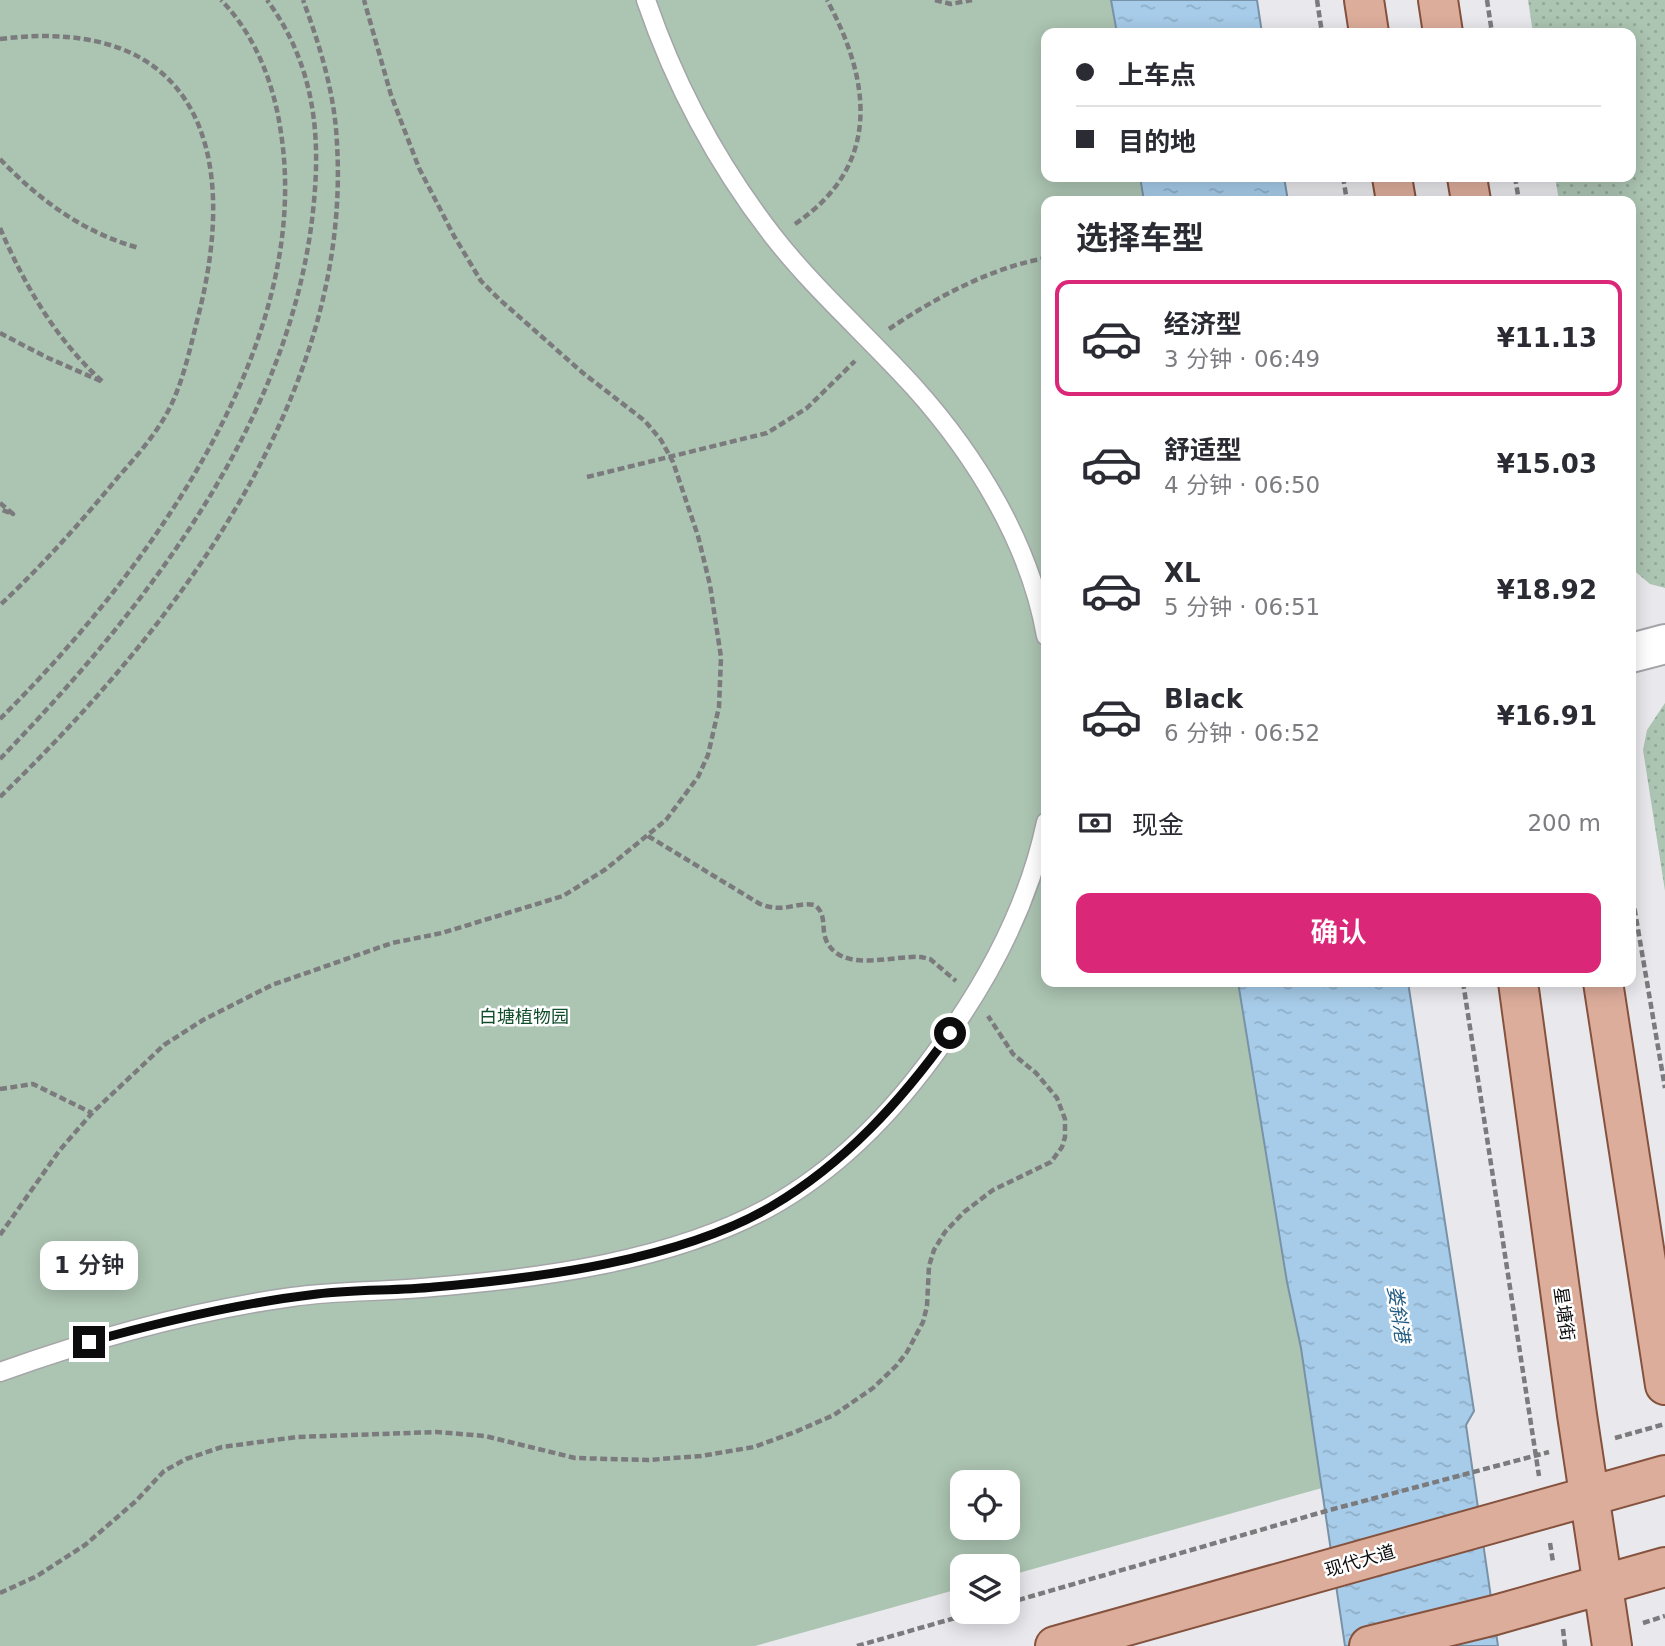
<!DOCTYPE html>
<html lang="zh">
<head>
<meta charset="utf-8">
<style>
  :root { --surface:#fff; --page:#f2f2f3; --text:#2b2b33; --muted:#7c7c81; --line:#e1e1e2; --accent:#db2777 }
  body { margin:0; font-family:"DejaVu Sans","Noto Sans SC",sans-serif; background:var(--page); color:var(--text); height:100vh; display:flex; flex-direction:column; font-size:26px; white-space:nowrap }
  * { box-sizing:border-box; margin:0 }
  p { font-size:23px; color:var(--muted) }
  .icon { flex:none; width:38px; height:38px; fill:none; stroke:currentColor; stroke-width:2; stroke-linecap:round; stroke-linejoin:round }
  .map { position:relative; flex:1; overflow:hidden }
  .side { position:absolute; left:1041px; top:196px; width:595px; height:791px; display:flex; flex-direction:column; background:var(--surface); border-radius:14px; box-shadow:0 4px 18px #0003 }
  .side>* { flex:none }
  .hud { position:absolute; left:1041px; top:28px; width:595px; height:154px; border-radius:14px; box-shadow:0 4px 18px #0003; display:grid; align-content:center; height:154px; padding:0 35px; background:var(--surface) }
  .controls { position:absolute; left:950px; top:1470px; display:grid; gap:14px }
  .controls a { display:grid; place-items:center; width:70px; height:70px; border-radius:14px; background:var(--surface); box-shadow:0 4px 18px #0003; font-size:35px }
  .end { position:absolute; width:32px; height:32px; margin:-16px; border:9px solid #0c0c0d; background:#fff; box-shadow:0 0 0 4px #fff }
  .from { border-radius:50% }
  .bubble { position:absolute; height:49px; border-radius:14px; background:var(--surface); box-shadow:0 4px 18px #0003; font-size:23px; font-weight:600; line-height:49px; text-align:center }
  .hud b { display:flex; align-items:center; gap:24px; height:66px; font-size:26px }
  .hud b+b { border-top:2px solid var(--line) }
  .hud i { width:18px; height:18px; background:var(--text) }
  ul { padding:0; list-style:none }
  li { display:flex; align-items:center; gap:21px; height:116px; margin:0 14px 10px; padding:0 21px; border:4px solid transparent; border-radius:14px }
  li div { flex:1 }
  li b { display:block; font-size:26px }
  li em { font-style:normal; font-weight:600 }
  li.current { border-color:var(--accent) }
  li>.icon { width:63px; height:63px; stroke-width:1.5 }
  h2 { padding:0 35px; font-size:32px; line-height:84px }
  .pay { display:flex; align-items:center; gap:18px; height:77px; padding:0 35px; font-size:26px }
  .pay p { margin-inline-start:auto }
  .cta { display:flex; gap:14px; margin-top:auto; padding:14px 35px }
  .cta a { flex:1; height:80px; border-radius:14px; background:var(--accent); color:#fff; font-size:28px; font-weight:600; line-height:80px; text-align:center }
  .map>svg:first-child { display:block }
  .grass { fill:url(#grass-dots) }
  .green { fill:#acc4b2; fill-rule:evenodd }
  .water { fill:url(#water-ripples); stroke:#7892a7; stroke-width:2 }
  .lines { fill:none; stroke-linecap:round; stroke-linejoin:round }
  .service-casing { stroke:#a4a5a8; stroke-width:21 }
  .tertiary-casing { stroke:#a4a5a8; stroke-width:42 }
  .primary-casing { stroke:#85523e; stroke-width:42 }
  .path { stroke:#7b7b7d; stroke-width:4.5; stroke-dasharray:7 3.5; stroke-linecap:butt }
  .service { stroke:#fff; stroke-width:18 }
  .tertiary { stroke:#fff; stroke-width:38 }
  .primary { stroke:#ddad9b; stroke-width:38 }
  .route { stroke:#0c0c0d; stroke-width:9 }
  .labels { text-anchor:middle; stroke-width:5; stroke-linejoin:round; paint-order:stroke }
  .park-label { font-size:18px; fill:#104e2a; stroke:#fff }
  .street-label { font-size:18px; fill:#0c0c0d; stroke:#fff }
  .water-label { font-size:19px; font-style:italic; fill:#245d84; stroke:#fff }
</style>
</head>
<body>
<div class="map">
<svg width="1665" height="1646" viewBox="0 0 1665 1646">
  <defs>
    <pattern id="grass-dots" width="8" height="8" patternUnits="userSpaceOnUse" patternTransform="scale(1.75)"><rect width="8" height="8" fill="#acc4b2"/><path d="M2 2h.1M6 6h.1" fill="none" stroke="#93a798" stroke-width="1.8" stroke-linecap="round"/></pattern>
    <pattern id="water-ripples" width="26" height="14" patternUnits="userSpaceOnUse" patternTransform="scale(1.75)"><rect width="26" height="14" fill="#a7cce9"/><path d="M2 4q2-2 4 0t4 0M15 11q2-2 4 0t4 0" fill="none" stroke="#8faec7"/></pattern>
  </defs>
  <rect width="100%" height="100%" fill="#e9e9ed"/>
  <path class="grass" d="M1528,0h137v588l-15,-4 -19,-16v-367h-72l-4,-24h76v-144h-98z
    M1665,703v188l-22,-141 4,-20z"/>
  <path class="green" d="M0,0h1111l6,33h-71v144h94l4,24h-98v781h192l49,300 14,66 21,140 -314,88v-10h-46v22l-207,58h-755zM962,1482h46v46h-46z"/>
  <path class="water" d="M1111,0h146l5,33h-145z
    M1140,177h144l4,24h-144z
    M1238,982h170l66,429 -8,14 32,221h-153l-44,-298 -14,-66z"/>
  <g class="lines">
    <g class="service-casing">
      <path id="service" d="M646,0c29,85 72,165 127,236 43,55 95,100 141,151 62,69 116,157 132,249
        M0,1372c95,-34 192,-61 292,-75 47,-7 94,-5 141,-10 110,-9 237,-26 335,-79 71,-39 130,-101 176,-167 48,-67 85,-138 102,-219"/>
    </g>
    <g class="tertiary-casing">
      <path id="tertiary" d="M1631,653l34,-9"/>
    </g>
    <g class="primary-casing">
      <path id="primary" d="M1364,0l5,33
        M1438,0l5,33
        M1392,177l4,24
        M1467,177l4,24
        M1518,982l59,433 35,231
        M1603,982l62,403
        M1055,1646l610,-171
        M1369,1646l126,-31 170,-48"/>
    </g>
    <path class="path" d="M935,0l16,4 21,-4
      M1317,0l5,33
      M1487,0l5,33
      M0,39c198,-25 241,112 198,278 -8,31 -15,67 -31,96 -12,22 -31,44 -48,63 -37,45 -76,89 -119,129
      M0,159c39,41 84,74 139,89
      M1343,177l4,24
      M1515,177l4,24
      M795,224c86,-58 77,-141 32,-224
      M0,228c25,58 56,112 103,154l-57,-25 -46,-24
      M889,329c48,-32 101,-61 157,-71
      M587,477l180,-44 40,-25 48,-47
      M0,503l13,11 -13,-5
      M0,719c143,-142 314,-372 281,-586 -7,-49 -25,-97 -60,-133
      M0,759c146,-151 295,-341 314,-558 7,-73 -2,-140 -47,-201
      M0,797c173,-167 352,-400 337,-653 -2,-50 -17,-98 -34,-144
      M648,836l112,68c26,10 35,-3 55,1 12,10 6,22 11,35 15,34 66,15 95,17l9,2 26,22
      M1631,888l34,200
      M1463,982l76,494
      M0,1089l33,-5 59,29
      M0,1235l59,-84 33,-38 72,-68 39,-25 69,-35 120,-42 50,-10 121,-37 43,-27 60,-49 32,-43 10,-22 11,-48 2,-50 -11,-72 -12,-49 -25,-74 -12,-22 -16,-19 -62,-48 -84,-74 -18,-18 -27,-45 -35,-68 -28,-73 -27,-95
      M1615,1438l50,-14
      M1550,1543l3,19
      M0,1593l37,-17 48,-31 51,-44 28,-30 22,-12 36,-12 75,-10 140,-5 48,4 90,22 73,2 53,-4 53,-9 41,-15 39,-17 39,-27 24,-23 10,-13 16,-30 4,-16 2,-40 5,-16 11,-18 19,-20 29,-22 58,-28 11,-15 3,-10v-18l-8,-21 -21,-25 -23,-19 -25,-38
      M1008,1603l318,-92 223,-59
      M1643,1623l22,-7
      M1563,1629l2,17
      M857,1646l119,-34"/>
    <use href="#service" class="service"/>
    <use href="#tertiary" class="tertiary"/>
    <use href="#primary" class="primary"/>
  </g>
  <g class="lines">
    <path class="route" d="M89,1342c75,-21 151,-39 228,-48 39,-5 78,-3 117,-7 105,-9 247,-27 338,-81 73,-43 129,-105 178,-173"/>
  </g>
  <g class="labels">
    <g class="park-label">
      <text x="524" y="1023">白塘植物园</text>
    </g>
    <g class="street-label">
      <text transform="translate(1564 1314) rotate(82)" y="6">星塘街</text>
      <text transform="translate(1360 1561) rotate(-16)" y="6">现代大道</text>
    </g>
    <g class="water-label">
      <text transform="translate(1399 1314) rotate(81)" y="7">娄斜港</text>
    </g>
  </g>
</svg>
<div class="controls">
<a><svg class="icon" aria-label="locate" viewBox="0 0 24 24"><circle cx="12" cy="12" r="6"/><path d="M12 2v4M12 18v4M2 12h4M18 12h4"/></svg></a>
<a><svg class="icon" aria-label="layers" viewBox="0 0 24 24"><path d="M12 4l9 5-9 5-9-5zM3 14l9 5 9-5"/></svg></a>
</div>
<i class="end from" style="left:950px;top:1033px"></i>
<i class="end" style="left:89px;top:1342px"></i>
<div class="bubble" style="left:40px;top:1241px;width:98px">1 分钟</div>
<div class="hud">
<b><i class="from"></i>上车点</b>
<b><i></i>目的地</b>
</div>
<section class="side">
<h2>选择车型</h2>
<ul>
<li class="current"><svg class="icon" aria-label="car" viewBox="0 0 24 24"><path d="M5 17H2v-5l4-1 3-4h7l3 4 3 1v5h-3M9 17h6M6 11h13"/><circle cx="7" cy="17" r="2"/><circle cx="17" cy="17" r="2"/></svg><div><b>经济型</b><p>3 分钟 · 06:49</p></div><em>¥11.13</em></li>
<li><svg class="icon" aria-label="car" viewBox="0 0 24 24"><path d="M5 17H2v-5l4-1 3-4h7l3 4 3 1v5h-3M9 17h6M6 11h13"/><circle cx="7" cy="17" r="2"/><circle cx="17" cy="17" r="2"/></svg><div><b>舒适型</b><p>4 分钟 · 06:50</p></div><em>¥15.03</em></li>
<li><svg class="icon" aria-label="car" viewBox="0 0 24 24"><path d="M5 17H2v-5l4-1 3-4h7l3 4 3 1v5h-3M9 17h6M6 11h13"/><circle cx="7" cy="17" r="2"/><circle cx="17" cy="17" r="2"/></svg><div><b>XL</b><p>5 分钟 · 06:51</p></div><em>¥18.92</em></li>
<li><svg class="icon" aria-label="car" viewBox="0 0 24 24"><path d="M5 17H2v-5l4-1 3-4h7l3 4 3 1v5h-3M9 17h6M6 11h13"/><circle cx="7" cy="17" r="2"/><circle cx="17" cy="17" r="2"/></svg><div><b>Black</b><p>6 分钟 · 06:52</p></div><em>¥16.91</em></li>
</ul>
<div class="pay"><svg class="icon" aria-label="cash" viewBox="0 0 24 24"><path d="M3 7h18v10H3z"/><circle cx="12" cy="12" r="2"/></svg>现金<p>200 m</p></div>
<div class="cta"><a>确认</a></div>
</section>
</div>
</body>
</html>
